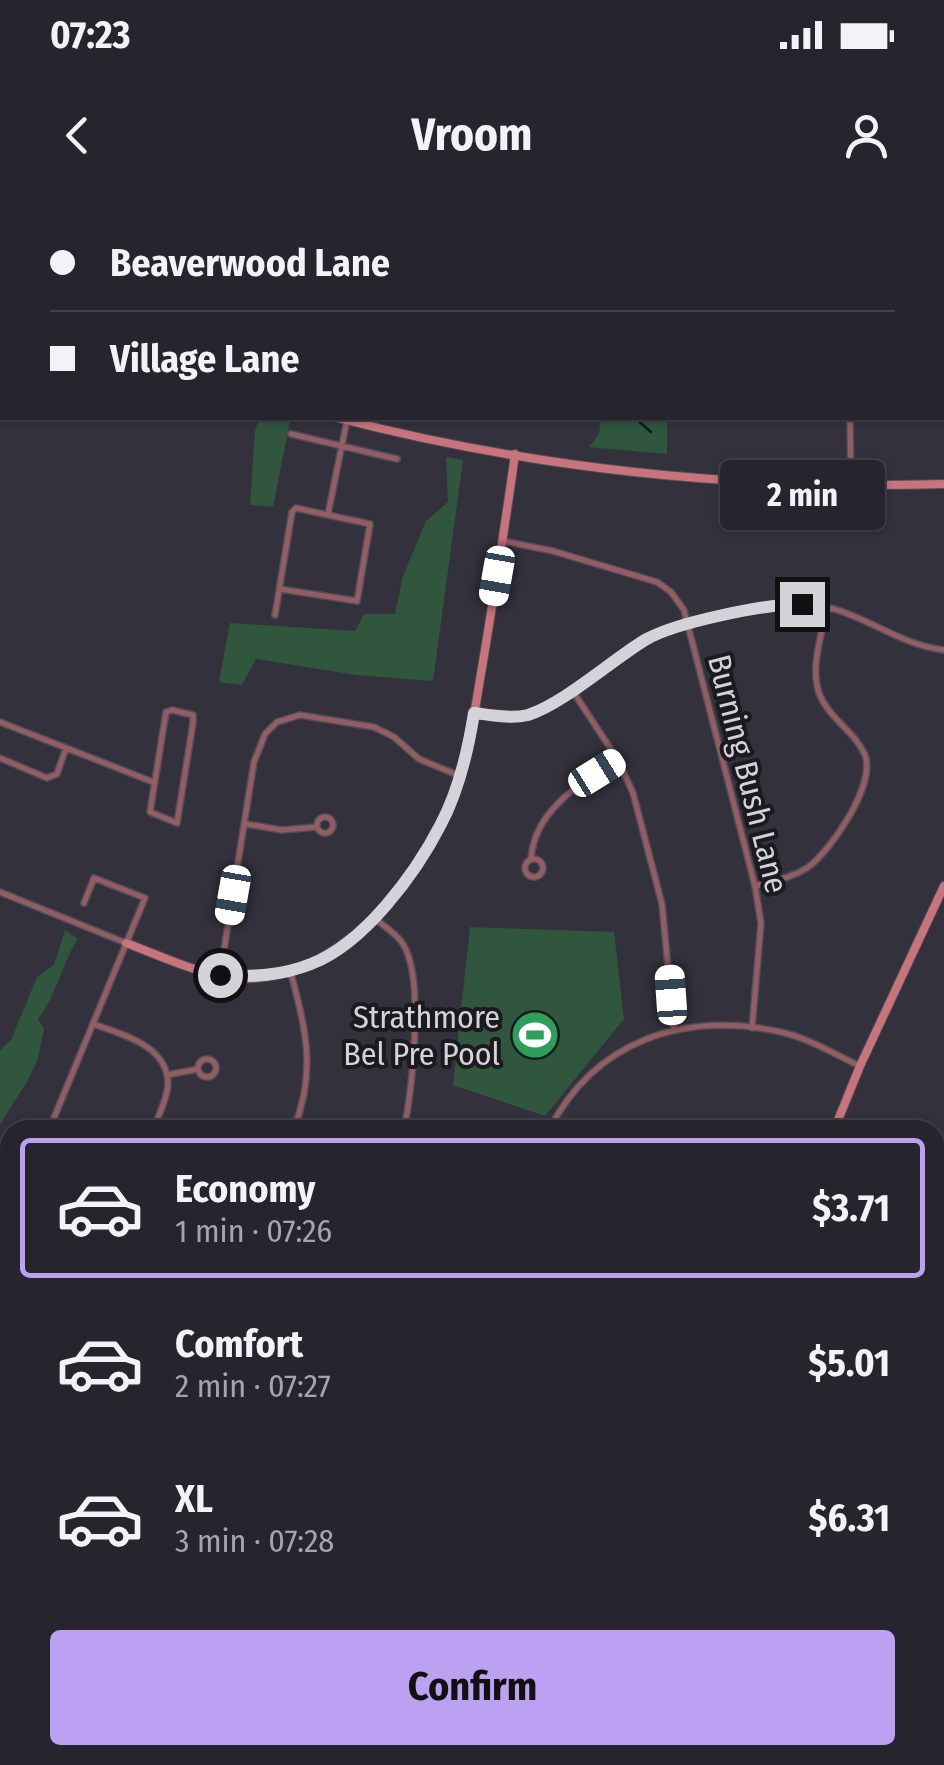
<!DOCTYPE html>
<html lang="en">
<head>
<meta charset="utf-8">
<style>
  :root { --surface:#26252d; --page:#2e2d35; --text:#f1f3f6; --muted:#a4a5aa; --line:#424249; --accent:#bca0f2 }
  body { margin:0; font-family:"Fira Sans Condensed",sans-serif; background:var(--page); color:var(--text); height:100vh; display:flex; flex-direction:column; font-size:38px; white-space:nowrap }
  * { box-sizing:border-box; margin:0 }
  p { font-size:32px; color:var(--muted) }
  .icon { flex:none; width:55px; height:55px; fill:none; stroke:currentColor; stroke-width:2; stroke-linecap:round; stroke-linejoin:round }
  .map { position:relative; flex:1; overflow:hidden }
  .sheet { position:absolute; left:0px; top:920px; width:945px; height:645px; display:flex; flex-direction:column; background:var(--surface); border-radius:30px 30px 0 0; box-shadow:0 2px 8px #0004,0 0 0 2px var(--line) }
  .sheet>* { flex:none }
  .hud { position:absolute; left:0px; top:0px; width:945px; height:220px; box-shadow:0 2px 8px #0004,0 0 0 2px var(--line); display:grid; align-content:center; height:220px; padding:0 50px; background:var(--surface) }
  .end { position:absolute; width:45px; height:45px; margin:-22px; border:12px solid #d4d3da; background:#111; box-shadow:0 0 0 5px #111 }
  .from { border-radius:50% }
  .bubble { position:absolute; height:70px; border-radius:10px; background:var(--surface); box-shadow:0 2px 8px #0004,0 0 0 2px var(--line); font-size:32px; font-weight:700; line-height:70px; text-align:center }
  .car { position:absolute; width:30px; height:60px; margin:-30px -15px; border-radius:12px; box-shadow:0 0 8px 2px #0007; background:linear-gradient(#fff 24%,#345 0 40%,#fff 0 76%,#345 0 86%,#fff 0) }
  .hud b { display:flex; align-items:center; gap:35px; height:95px; font-size:38px }
  .hud b+b { border-top:2px solid var(--line) }
  .hud i { width:25px; height:25px; background:var(--text) }
  ul { padding:18px 0 0; list-style:none }
  li { display:flex; align-items:center; gap:30px; height:140px; margin:0 20px 15px; padding:0 30px; border:5px solid transparent; border-radius:10px }
  li div { flex:1 }
  li b { display:block; font-size:38px }
  li em { font-style:normal; font-weight:700 }
  li.current { border-color:var(--accent) }
  li>.icon { width:90px; height:90px; stroke-width:1.5 }
  .cta { display:flex; gap:20px; margin-top:auto; padding:20px 50px }
  .cta a { flex:1; height:115px; border-radius:10px; background:var(--accent); color:#111; font-size:40px; font-weight:700; line-height:115px; text-align:center }
  .status { display:flex; justify-content:space-between; align-items:center; height:70px; padding:0 50px; background:var(--surface); direction:ltr }
  .status svg { height:28px; fill:currentColor }
  header { display:flex; justify-content:space-between; align-items:center; height:130px; padding:0 50px; background:var(--surface); font-size:45px; font-weight:700 }
  .map>svg:first-child { display:block }
  .green { fill:#30563e }
  .lines { fill:none; stroke-linecap:round; stroke-linejoin:round }
  .stream { stroke:#001e22; stroke-width:2.5 }
  .street-casing { stroke:#504e58; stroke-width:8 }
  .secondary-casing { stroke:#504e58; stroke-width:10 }
  .street { stroke:#935d62; stroke-width:5 }
  .secondary { stroke:#c9737c; stroke-width:8 }
  .route { stroke:#d4d3da; stroke-width:12 }
  .labels { text-anchor:middle; stroke-width:8; stroke-linejoin:round; paint-order:stroke }
  .street-label { font-size:32px; fill:#d4d3da; stroke:#1b1a1f }
  .poi-label { font-size:32px; fill:#d4d3da; stroke:#1b1a1f; text-anchor:end }
</style>
</head>
<body>
<div class="status"><b>07:23</b><svg viewBox="0 0 49 12"><path d="M0 12V9h3v3zM5 12V6h3v6zM10 12V3h3v9zM15 12V0h3v12zM26 1h20v11H26zM47 4h2v5h-2z"/></svg></div>
<header><svg class="icon" aria-label="back" viewBox="0 0 24 24"><path d="M15 5l-7 7 7 7"/></svg>Vroom<svg class="icon" aria-label="person" viewBox="0 0 24 24"><circle cx="12" cy="8" r="4"/><path d="M4 21q1-7 8-7t8 7"/></svg></header>
<div class="map">
<svg width="944" height="1565" viewBox="0 0 944 1565">
  <rect width="100%" height="100%" fill="#33313c"/>
  <path class="green" d="M259,218l31,3 -17,86 -23,-2 5,-74z
    M601,218h66v36l-78,-7 10,-13z
    M446,257l17,3 -30,221 -77,-6 -100,-16 -14,26 -23,-3 11,-59 125,8 9,-17h31l8,-38 23,-55 22,-19z
    M470,727l144,5 10,87 -79,97 -92,-31z
    M65,730l13,9c-17,26 -21,56 -40,80l6,9 -6,31 -11,23 -27,42v-74l11,-10 26,-63 17,-12z
    M944,1317v199l-4,1 -5,12v-211z
    M268,1555h554l1,10h-575l11,-8z"/>
  <g class="lines">
    <path class="stream" d="M635,218l16,14
      M935,1509l9,-7"/>
    <g class="street-casing">
      <path id="street" d="M587,0l2,2
        M296,2l1,-2
        M942,40l1,-1
        M850,218l1,68
        M291,234l106,25
        M328,314l19,-94
        M503,341l50,10 104,31 14,10 13,18 71,276 6,37 -9,105
        M275,415l17,-103 4,-4 74,16 -13,77 -77,-12
        M572,490l46,70 15,33 29,111 12,126
        M172,510l21,5v8l-16,100 -27,-11 16,-100z
        M474,513c17,3 36,6 53,2 40,-11 86,-59 124,-78 31,-15 97,-30 133,-33 67,-6 102,39 160,46
        M0,522l153,60
        M0,558l47,20 10,-4 9,-26
        M317 625a8 8 0 1 1 16 0a8 8 0 1 1-16 0Z
        M246,624l36,6 35,-3
        M531,659c3,-49 50,-76 87,-99
        M525 668a9 9 0 1 1 18 0a9 9 0 1 1-18 0Z
        M755,686c18,-5 36,-8 52,-18 24,-17 69,-83 58,-113 -11,-26 -43,-40 -48,-70 -5,-23 6,-54 9,-77
        M0,692l126,51
        M374,718c10,8 22,15 29,26 22,35 9,145 1,186
        M290,770c16,57 27,104 3,160
        M220,775l34,-213 11,-28 12,-12 23,-7 74,12 20,10 25,22 41,17
        M93,824c29,10 76,22 75,61 -1,15 -10,31 -15,45
        M198 868a9 9 0 1 1 18 0a9 9 0 1 1-18 0Z
        M167,875l31,-6
        M49,930l96,-232 -51,-20 -10,25
        M549,930c46,-90 135,-119 232,-98 27,6 53,22 79,34
        M695,930l34,-6 38,6
        M0,1010l10,-17
        M0,1104l10,20
        M0,1245l10,-14
        M834,1555l2,10"/>
    </g>
    <g class="secondary-casing">
      <path id="secondary" d="M236,2v-2
        M0,173h2
        M338,218c197,51 402,72 606,66
        M126,743c41,15 86,39 131,35 97,-9 177,-115 204,-203 11,-39 16,-80 23,-119 11,-68 22,-135 31,-202
        M834,930l26,-64 84,-180
        M0,1476l10,-2"/>
    </g>
    <use href="#street" class="street"/>
    <use href="#secondary" class="secondary"/>
  </g>
  <g class="lines">
    <path class="route" d="M220,775c32,2 61,1 91,-11 53,-20 105,-91 130,-140 18,-34 27,-73 33,-111 17,2 37,6 54,2 35,-11 84,-55 117,-75 31,-18 121,-36 157,-36"/>
  </g>
  <defs>
    <g id="stadium-disc" transform="scale(2.5)"><circle r="9.5" fill="#2e9e5b" stroke="#1b1a1f"/><path d="M0-5a6.5 5 0 1 0 0 10a6.5 5 0 1 0 0-10ZM-3.5-1.8h7v3.6h-7Z" fill="#fff"/></g>
  </defs>
  <g fill-rule="evenodd">
    <use href="#stadium-disc" x="535" y="835"/>
  </g>
  <g class="labels">
    <g class="street-label">
      <text transform="translate(748 574) rotate(76)" y="11">Burning Bush Lane</text>
    </g>
    <g class="poi-label">
      <text x="500" y="828">Strathmore<tspan x="500" dy="37">Bel Pre Pool</tspan></text>
    </g>
  </g>
</svg>
<i class="end from" style="left:220px;top:775px"></i>
<i class="end" style="left:802px;top:404px"></i>
<div class="bubble" style="left:720px;top:260px;width:165px">2 min</div>
<i class="car" style="left:497px;top:376px;rotate:190deg"></i>
<i class="car" style="left:597px;top:573px;rotate:58deg"></i>
<i class="car" style="left:233px;top:695px;rotate:190deg"></i>
<i class="car" style="left:671px;top:795px;rotate:356deg"></i>
<div class="hud">
<b><i class="from"></i>Beaverwood Lane</b>
<b><i></i>Village Lane</b>
</div>
<section class="sheet">
<ul>
<li class="current"><svg class="icon" aria-label="car" viewBox="0 0 24 24"><path d="M5 17H2v-5l4-1 3-4h7l3 4 3 1v5h-3M9 17h6M6 11h13"/><circle cx="7" cy="17" r="2"/><circle cx="17" cy="17" r="2"/></svg><div><b>Economy</b><p>1 min · 07:26</p></div><em>$3.71</em></li>
<li><svg class="icon" aria-label="car" viewBox="0 0 24 24"><path d="M5 17H2v-5l4-1 3-4h7l3 4 3 1v5h-3M9 17h6M6 11h13"/><circle cx="7" cy="17" r="2"/><circle cx="17" cy="17" r="2"/></svg><div><b>Comfort</b><p>2 min · 07:27</p></div><em>$5.01</em></li>
<li><svg class="icon" aria-label="car" viewBox="0 0 24 24"><path d="M5 17H2v-5l4-1 3-4h7l3 4 3 1v5h-3M9 17h6M6 11h13"/><circle cx="7" cy="17" r="2"/><circle cx="17" cy="17" r="2"/></svg><div><b>XL</b><p>3 min · 07:28</p></div><em>$6.31</em></li>
</ul>
<div class="cta"><a>Confirm</a></div>
</section>
</div>
</body>
</html>
